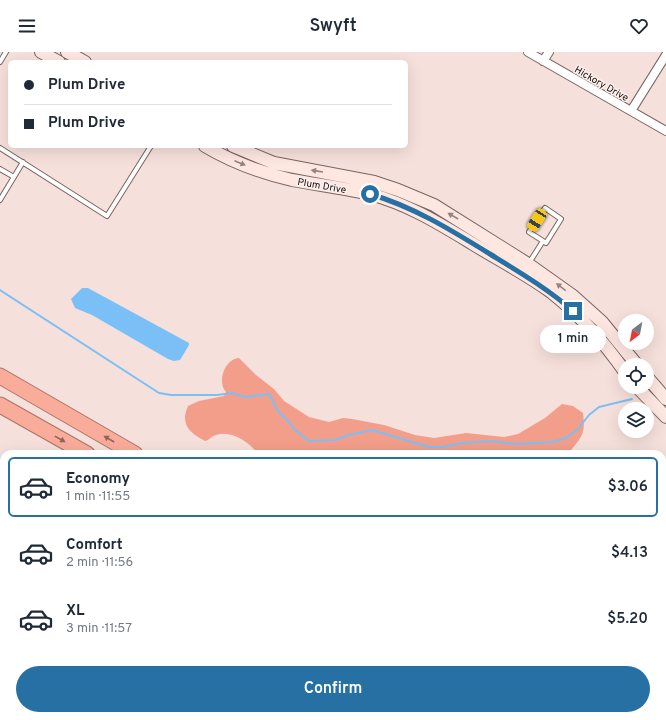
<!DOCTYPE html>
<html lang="en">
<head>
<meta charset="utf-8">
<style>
  :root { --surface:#fff; --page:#f2f2f3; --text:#1f2937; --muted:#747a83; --line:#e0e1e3; --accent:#2770a4 }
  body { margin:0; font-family:Overpass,sans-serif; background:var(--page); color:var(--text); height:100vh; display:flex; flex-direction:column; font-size:15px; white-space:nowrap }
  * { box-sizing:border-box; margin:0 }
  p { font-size:13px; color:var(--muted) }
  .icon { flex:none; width:22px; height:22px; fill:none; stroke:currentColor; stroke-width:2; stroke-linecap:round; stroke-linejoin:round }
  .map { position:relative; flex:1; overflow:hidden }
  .side { position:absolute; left:0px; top:398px; width:666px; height:270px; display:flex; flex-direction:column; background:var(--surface); border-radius:12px 12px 0 0; box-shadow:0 4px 16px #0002 }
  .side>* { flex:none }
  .banner { position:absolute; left:8px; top:8px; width:400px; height:88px; border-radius:6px; box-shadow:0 4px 16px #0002; display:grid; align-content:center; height:88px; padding:0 16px; background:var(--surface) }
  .needle { width:26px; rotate:212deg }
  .controls { position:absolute; left:618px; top:262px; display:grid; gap:8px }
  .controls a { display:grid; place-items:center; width:36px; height:36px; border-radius:50%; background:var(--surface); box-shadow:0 4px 16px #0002; font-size:20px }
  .end { position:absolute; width:18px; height:18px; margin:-9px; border:5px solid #2770a4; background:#fff; box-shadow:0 0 0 2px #fff }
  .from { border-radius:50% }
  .bubble { position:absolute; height:28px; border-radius:14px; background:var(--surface); box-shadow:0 4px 16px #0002; font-size:13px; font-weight:600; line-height:28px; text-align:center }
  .car { position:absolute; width:12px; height:24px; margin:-12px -6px; border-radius:5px; box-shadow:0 0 3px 1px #0007; background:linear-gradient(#f5c518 24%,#345 0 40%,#f5c518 0 76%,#345 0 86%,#f5c518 0) }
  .banner b { display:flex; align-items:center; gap:14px; height:38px; font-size:15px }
  .banner b+b { border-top:1px solid var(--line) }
  .banner i { width:10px; height:10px; background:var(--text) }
  ul { padding:7px 0 0; list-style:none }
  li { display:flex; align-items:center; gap:12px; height:60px; margin:0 8px 6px; padding:0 8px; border:2px solid transparent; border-radius:6px }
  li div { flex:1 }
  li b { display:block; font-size:15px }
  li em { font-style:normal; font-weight:600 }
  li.active { border-color:var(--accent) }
  li>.icon { width:36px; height:36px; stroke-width:1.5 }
  .primary-button { display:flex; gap:8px; margin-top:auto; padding:8px 16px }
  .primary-button a { flex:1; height:46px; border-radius:24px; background:var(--accent); color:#fff; font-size:16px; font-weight:600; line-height:46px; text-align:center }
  header { display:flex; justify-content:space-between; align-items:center; height:52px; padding:0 16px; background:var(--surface); font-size:18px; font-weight:600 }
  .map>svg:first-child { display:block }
  .forest { fill:#f39e8b }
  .water { fill:#7ac0f7 }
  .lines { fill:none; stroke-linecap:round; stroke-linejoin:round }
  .stream { stroke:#7ac0f7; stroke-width:2 }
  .lane-casing { stroke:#786561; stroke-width:6 }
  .street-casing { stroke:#786561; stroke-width:10 }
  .secondary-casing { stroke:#786561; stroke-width:14 }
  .highway-casing { stroke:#a97468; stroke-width:17 }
  .lane { stroke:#fff; stroke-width:4 }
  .street { stroke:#fff; stroke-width:8 }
  .secondary { stroke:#fee6e1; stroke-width:12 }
  .highway { stroke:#faac9a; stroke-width:15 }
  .oneway { fill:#948481 }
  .oneway2 { fill:#92645a }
  .route { stroke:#2770a4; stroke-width:5 }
  .labels { text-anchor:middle; stroke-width:3; stroke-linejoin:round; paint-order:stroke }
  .street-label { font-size:10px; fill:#130c0b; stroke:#fcefec }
</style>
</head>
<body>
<header><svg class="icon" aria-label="menu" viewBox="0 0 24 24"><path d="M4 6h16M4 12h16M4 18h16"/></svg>Swyft<svg class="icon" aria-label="heart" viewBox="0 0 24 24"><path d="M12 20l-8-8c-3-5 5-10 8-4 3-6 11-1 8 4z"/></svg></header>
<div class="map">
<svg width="666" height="668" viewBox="0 0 666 668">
  <rect width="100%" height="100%" fill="#f6e0db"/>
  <path class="forest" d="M239,306l17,17 18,14 10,12 25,16 20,5 14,-4 9,1 32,6 31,10 19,3 32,-5 38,4 14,-3 27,-16 17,-14 11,2 10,7c3,23 -2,24 -15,41h-310c-9,-12 -26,-24 -42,-19 -5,1 -6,5 -11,6 -16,-8 -25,-17 -17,-35l11,-5 25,-5 2,-4c-9,-9 -2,-33 13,-34z
    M662,429l4,5v204l-4,-4v-138l2,-11 -2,-15z"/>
  <path class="water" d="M82,236h6l101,55v2l-9,15 -6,1 -6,-2 -76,-44 -17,-7 -4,-9z
    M0,506l4,3v28l-4,-2z"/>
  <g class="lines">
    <path class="stream" d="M0,238l159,103 12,2h46l15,-2 13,4 24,-3 9,17 11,11 5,7 15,12 26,-1 14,-5 23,-5 57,17h13l20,-4 28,-2 26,3 36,-2 14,-4 11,-8 12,-15 10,-8 33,-8"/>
    <g class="lane-casing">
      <path id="lane" d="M0,10l6,-10
        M0,96l107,68 44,-70
        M0,117l14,8
        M0,148l23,-38
        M529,211l14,-22 3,2 15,-24 -16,-11 -16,24 14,9
        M0,597l4,1"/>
    </g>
    <g class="street-casing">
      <path id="street" d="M528,0l138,79
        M543,9l6,-9
        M631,59l35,-56"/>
    </g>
    <g class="secondary-casing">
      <path id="secondary" d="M41,0l18,10
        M67,0l18,10
        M205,94c27,16 57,27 87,34 26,5 53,8 78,14 38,10 70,30 103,50 26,16 53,30 78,48 29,23 53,50 74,80
        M233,94l41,17 100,19 24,8 36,15 94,59 45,32 29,26 35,43
        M647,325l19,22
        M637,335l29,30"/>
    </g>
    <g class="highway-casing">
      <path id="highway" d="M0,324l135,78
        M0,353l87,49
        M504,664l6,4
        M546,664l6,4
        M588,664l7,4
        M657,664l9,3"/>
    </g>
    <use href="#lane" class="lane"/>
    <use href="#street" class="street"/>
    <use href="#secondary" class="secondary"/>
    <use href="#highway" class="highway"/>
  </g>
  <defs><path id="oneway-solid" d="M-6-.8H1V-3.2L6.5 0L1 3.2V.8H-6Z"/></defs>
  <g class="oneway">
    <use href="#oneway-solid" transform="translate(240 111) rotate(23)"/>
    <use href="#oneway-solid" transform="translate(317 119) rotate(-171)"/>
    <use href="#oneway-solid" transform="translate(453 164) rotate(-150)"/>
    <use href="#oneway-solid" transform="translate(561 235) rotate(-142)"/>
  </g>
  <g class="oneway2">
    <use href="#oneway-solid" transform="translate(60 387) rotate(29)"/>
    <use href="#oneway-solid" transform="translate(109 387) rotate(-150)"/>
  </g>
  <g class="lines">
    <path class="route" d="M370,142c44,13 81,36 120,60 29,18 58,35 83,57"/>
  </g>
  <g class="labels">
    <g class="street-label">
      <text transform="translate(602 31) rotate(30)" y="4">Hickory Drive</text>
      <text transform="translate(322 133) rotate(10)" y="4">Plum Drive</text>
    </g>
  </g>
</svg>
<div class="controls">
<a><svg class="needle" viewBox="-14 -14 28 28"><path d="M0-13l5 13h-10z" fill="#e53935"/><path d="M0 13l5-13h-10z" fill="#747a83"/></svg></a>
<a><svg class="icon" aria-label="locate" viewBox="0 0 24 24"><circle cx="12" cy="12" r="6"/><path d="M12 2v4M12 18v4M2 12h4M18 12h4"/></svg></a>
<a><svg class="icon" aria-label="layers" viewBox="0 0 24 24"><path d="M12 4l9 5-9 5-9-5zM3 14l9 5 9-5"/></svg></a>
</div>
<i class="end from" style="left:370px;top:142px"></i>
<i class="end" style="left:573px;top:259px"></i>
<div class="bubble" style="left:540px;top:273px;width:66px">1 min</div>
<i class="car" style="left:537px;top:168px;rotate:213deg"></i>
<div class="banner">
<b><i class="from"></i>Plum Drive</b>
<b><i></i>Plum Drive</b>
</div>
<section class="side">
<ul>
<li class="active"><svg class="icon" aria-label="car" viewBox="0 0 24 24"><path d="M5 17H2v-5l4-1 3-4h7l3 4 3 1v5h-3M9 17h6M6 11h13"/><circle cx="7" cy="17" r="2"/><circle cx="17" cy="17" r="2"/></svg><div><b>Economy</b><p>1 min · 11:55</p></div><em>$3.06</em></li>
<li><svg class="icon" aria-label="car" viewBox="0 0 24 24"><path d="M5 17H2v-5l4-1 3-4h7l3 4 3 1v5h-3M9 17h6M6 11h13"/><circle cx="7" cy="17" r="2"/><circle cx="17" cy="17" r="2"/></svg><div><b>Comfort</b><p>2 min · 11:56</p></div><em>$4.13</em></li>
<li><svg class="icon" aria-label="car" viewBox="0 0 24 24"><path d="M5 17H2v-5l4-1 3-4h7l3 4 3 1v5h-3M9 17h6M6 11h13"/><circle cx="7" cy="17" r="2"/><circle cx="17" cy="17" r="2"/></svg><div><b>XL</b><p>3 min · 11:57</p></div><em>$5.20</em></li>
</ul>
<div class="primary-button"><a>Confirm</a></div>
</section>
</div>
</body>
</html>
